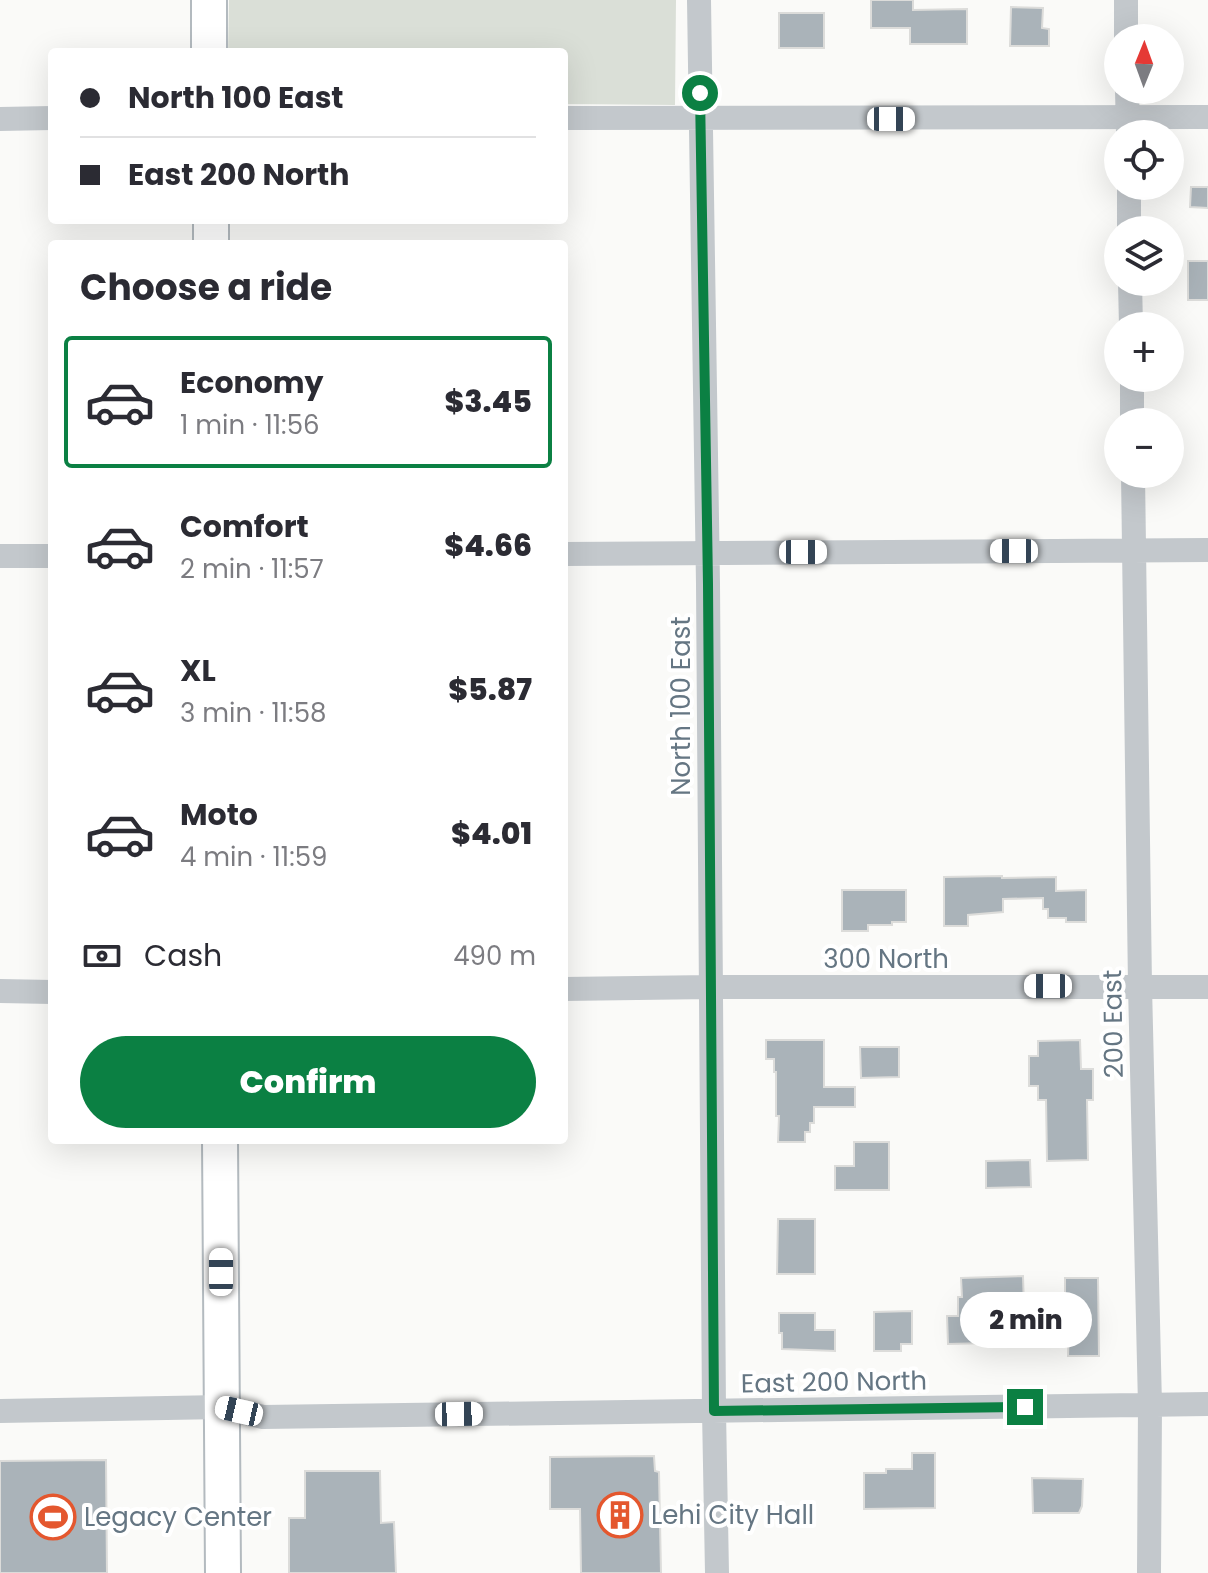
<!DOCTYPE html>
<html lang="en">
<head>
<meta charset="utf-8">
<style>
  :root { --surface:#fff; --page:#f7f7f7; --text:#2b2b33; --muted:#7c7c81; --line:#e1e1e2; --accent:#0b8043 }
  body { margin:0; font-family:Poppins,sans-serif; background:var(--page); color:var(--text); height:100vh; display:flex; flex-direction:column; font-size:30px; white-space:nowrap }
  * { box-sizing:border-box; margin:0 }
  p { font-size:26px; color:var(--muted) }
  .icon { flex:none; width:44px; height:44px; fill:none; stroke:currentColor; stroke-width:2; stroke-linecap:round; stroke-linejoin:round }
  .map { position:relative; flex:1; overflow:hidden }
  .sheet { position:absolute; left:48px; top:240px; width:520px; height:904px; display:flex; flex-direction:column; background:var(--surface); border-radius:8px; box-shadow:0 8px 32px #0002 }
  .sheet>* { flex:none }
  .banner { position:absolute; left:48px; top:48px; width:520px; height:176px; border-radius:8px; box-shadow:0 8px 32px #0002; display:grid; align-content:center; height:176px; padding:0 32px; background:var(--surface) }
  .needle { width:52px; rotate:1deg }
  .fabs { position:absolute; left:1104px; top:24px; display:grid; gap:16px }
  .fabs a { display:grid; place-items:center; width:80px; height:80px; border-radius:50%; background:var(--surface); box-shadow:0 8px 32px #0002; font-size:40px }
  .end { position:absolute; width:36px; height:36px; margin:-18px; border:10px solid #0b8043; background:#fff; box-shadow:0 0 0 4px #fff }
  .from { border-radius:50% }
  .bubble { position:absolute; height:56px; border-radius:28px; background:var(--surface); box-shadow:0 8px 32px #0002; font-size:26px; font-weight:800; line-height:56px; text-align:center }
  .car { position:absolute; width:24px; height:48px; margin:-24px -12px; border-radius:10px; box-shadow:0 0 6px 2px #0007; background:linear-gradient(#fff 24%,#345 0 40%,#fff 0 76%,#345 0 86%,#fff 0) }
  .banner b { display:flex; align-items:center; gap:28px; height:76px; font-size:30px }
  .banner b+b { border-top:2px solid var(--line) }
  .banner i { width:20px; height:20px; background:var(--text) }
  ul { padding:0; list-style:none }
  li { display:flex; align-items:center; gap:24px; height:132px; margin:0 16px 12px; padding:0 16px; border:4px solid transparent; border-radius:8px }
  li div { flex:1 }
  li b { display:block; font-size:30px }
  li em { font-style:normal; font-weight:800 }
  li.current { border-color:var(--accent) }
  li>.icon { width:72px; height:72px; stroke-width:1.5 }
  h2 { padding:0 32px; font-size:36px; line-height:96px }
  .pay { display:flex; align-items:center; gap:20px; height:88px; padding:0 32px; font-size:30px }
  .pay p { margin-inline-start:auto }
  .button { display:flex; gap:16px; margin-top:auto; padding:16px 32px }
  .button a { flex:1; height:92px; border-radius:48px; background:var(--accent); color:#fff; font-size:32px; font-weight:800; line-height:92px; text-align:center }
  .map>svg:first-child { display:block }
  .green { fill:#dadfd7 }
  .building { fill:#aab3b9; stroke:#dcdcda; stroke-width:2 }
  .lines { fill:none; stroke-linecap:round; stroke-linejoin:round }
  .secondary-casing { stroke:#b3babf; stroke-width:38 }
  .street { stroke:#c3c8cc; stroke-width:24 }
  .secondary { stroke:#fff; stroke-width:34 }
  .route { stroke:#0b8043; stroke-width:10 }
  .labels { text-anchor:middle; stroke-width:8; stroke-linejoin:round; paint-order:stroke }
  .street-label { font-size:26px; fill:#657683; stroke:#fff }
  .poi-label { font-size:26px; fill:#657683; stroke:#fff; text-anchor:start }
</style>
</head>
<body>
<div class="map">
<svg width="1208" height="1573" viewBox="0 0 1208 1573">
  <rect width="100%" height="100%" fill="#fafaf8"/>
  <path class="green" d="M229,0h447l-1,105 -111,-1v-52h-336z"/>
  <path class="building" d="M871,0h42v10l54,-1v35h-57v-16h-39z
    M1011,7l32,1 -1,20 7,1v17h-39z
    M779,13h45v35h-45z
    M1191,187h17v21l-18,-1z
    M1188,261h20v39h-20z
    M1002,876v2l54,-1v14l30,-1v32h-20v-4h-18v-9h-5v-11l-40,1v13l-35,3v11h-24v-49z
    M842,890h64v32h-14v3h-24v6h-26z
    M766,1040h58v47h31v20h-41v16h-4v9h-5v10h-27l1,-26h-3v-44h-2v-13h-8z
    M1080,1040l1,29h12v31h-6l1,60 -41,1 -1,-61h-8v-14h-9v-30h9v-15z
    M860,1047h39v30l-38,1z
    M854,1142h35v48h-54v-24h19z
    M1030,1160l1,27 -45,1v-27z
    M778,1219h37v55h-38z
    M1023,1276l1,32 -37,1 1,34 -40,1 -1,-28h11v-19h4l-1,-19z
    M1065,1278h33l1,78h-31l1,-34h-4z
    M912,1311v33h-11v7h-27v-39z
    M779,1313h36v17h20v21l-53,-2v-16h-3z
    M912,1453h23v55l-71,1v-36h22v-4h26z
    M654,1456l1,15 4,1 2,101h-80l-1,-64h-30v-52z
    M106,1460l1,113h-107v-112z
    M305,1471h75l1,52 13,-1 2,51h-107v-55h16z
    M1032,1478l51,1 -1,27 -3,7h-46z"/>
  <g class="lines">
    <g class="secondary-casing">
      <path id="secondary" d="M209,0v52
        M211,220v24
        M220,1140l3,433"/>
    </g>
    <path class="street" d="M699,0l9,584 6,827 3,162
      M1126,0v38
      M1127,90l1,42
      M564,118l644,-1
      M0,119l52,-1
      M1129,186v44
      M1130,282l1,44
      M1132,378v44
      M1133,474l7,512 10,419 -1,168
      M564,554l644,-4
      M0,556h52
      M564,989l146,-2h498
      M0,991l52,1
      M0,1411l222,-4 41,10 945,-13"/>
    <use href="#secondary" class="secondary"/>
  </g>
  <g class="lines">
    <path class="route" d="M700,93l8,491 6,827 311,-4"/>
  </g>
  <defs>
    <g id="building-ring" transform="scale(2.3)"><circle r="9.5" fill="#fff" stroke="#e4572e" stroke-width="1.5"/><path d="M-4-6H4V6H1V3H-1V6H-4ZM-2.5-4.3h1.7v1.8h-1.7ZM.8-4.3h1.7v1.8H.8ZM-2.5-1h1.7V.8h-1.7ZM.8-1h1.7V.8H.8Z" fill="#e4572e"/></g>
    <g id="stadium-ring" transform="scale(2.3)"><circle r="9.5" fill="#fff" stroke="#e4572e" stroke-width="1.5"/><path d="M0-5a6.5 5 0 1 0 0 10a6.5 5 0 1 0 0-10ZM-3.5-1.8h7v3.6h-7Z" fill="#e4572e"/></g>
  </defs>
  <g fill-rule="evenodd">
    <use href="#building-ring" x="620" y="1515"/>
    <use href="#stadium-ring" x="53" y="1517"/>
  </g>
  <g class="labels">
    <g class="street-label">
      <text transform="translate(681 706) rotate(-90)" y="9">North 100 East</text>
      <text x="886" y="968">300 North</text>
      <text transform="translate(1113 1024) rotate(-91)" y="9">200 East</text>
      <text transform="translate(834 1382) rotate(-1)" y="9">East 200 North</text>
    </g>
    <g class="poi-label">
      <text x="651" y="1524">Lehi City Hall</text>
      <text x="84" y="1526">Legacy Center</text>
    </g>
  </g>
</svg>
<div class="fabs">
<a><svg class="needle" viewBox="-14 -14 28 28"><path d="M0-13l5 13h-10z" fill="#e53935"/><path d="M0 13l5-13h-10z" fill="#7c7c81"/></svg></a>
<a><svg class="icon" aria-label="locate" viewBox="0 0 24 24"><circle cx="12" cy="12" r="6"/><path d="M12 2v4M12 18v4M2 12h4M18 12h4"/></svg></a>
<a><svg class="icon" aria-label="layers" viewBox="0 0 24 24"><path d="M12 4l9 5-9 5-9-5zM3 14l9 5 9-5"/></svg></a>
<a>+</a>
<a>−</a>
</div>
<i class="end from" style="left:700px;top:93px"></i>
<i class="end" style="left:1025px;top:1407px"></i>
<div class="bubble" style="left:960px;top:1292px;width:132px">2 min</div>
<i class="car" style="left:891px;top:119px;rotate:90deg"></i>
<i class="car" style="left:1014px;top:551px;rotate:270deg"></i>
<i class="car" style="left:803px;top:552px;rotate:90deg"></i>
<i class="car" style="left:1048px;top:986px;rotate:270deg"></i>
<i class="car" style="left:221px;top:1272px;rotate:0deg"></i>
<i class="car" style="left:239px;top:1411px;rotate:283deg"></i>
<i class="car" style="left:459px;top:1414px;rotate:89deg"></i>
<div class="banner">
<b><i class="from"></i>North 100 East</b>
<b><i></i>East 200 North</b>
</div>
<section class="sheet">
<h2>Choose a ride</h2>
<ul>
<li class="current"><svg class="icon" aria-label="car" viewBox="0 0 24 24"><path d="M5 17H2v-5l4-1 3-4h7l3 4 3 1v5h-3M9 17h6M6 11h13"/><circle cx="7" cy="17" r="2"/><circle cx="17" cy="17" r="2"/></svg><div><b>Economy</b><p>1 min · 11:56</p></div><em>$3.45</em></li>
<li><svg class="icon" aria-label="car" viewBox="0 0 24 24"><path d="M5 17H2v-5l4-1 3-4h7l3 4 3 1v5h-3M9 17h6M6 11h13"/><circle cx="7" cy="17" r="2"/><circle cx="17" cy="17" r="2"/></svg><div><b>Comfort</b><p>2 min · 11:57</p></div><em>$4.66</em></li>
<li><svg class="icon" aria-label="car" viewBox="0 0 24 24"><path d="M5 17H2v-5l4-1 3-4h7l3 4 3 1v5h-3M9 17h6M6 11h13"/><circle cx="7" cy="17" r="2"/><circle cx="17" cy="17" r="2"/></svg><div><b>XL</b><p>3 min · 11:58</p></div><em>$5.87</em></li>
<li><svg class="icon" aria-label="car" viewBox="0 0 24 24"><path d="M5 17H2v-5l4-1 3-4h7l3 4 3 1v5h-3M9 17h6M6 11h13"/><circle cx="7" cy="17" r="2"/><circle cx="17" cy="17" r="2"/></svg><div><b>Moto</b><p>4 min · 11:59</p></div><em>$4.01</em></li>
</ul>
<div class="pay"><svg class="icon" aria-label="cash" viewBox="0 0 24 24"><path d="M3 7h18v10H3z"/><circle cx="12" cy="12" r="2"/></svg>Cash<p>490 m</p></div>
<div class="button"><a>Confirm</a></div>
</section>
</div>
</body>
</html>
